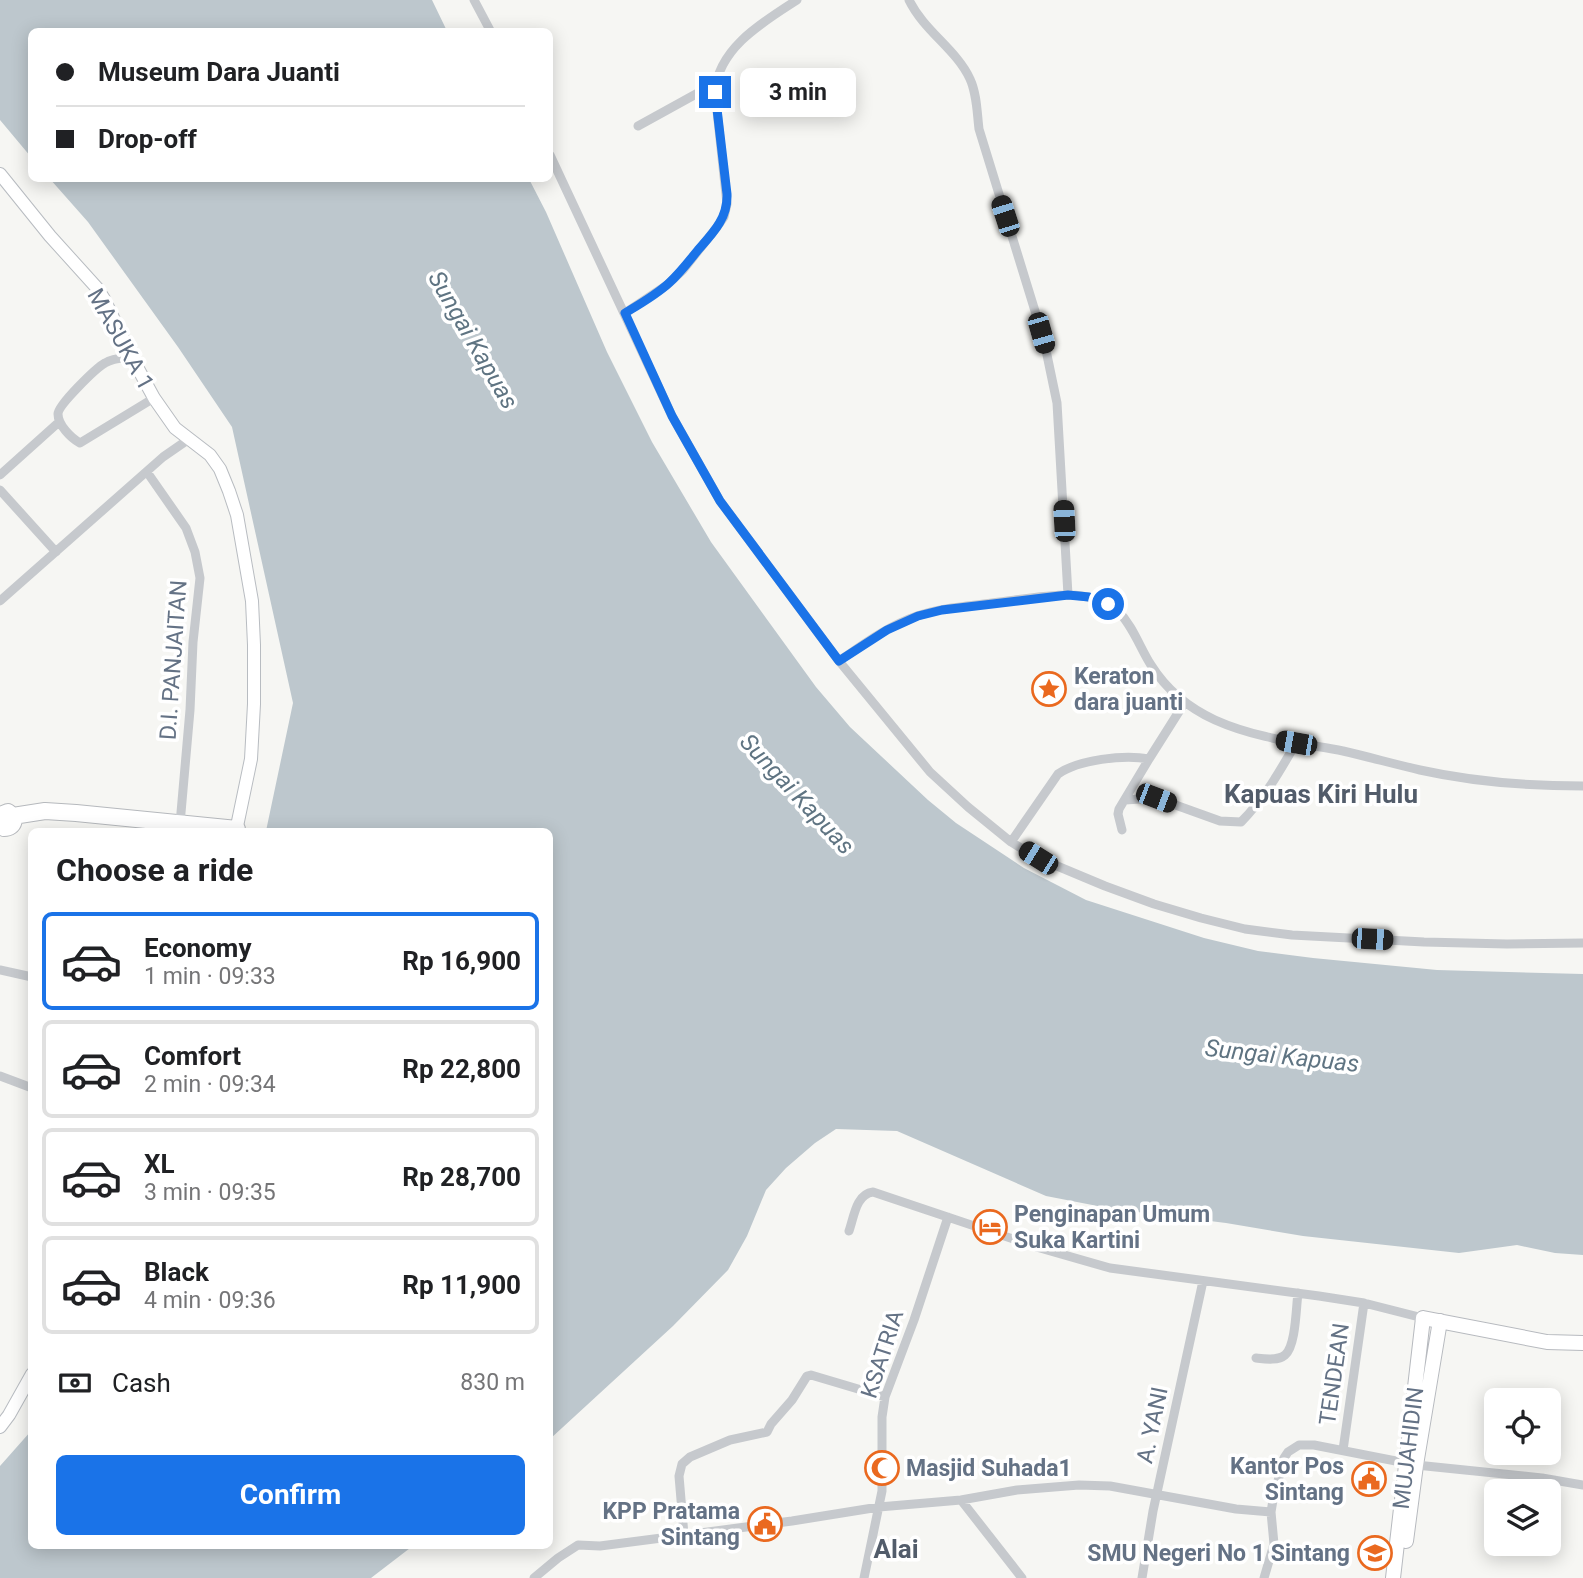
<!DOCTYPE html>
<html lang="en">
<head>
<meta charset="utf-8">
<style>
  :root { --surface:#fff; --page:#f6f6f6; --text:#202124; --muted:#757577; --line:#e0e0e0; --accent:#1a73e8 }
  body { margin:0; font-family:Roboto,sans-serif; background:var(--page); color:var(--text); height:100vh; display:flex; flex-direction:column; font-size:26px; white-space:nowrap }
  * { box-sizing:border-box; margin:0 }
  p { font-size:23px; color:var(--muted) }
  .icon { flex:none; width:38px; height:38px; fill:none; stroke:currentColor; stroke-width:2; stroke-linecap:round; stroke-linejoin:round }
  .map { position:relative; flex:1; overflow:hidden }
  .sheet { position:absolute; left:28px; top:828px; width:525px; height:721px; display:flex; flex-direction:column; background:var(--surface); border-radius:10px; box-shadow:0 4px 18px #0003 }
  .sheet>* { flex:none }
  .top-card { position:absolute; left:28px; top:28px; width:525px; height:154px; border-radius:10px; box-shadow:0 4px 18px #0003; display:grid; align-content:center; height:154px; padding:0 28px; background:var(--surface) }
  .tools { position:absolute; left:1484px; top:1388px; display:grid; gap:14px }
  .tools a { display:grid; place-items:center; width:77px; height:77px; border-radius:10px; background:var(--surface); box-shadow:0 4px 18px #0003; font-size:35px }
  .end { position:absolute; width:32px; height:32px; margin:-16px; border:9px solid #1a73e8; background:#fff; box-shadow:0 0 0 4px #fff }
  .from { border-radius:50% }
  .bubble { position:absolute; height:49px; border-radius:10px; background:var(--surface); box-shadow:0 4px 18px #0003; font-size:23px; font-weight:700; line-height:49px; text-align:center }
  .car { position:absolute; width:21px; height:42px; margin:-21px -10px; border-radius:9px; box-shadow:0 0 5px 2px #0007; background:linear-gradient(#222 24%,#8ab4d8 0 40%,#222 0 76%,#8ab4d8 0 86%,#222 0) }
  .top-card b { display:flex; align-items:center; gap:24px; height:66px; font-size:26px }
  .top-card b+b { border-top:2px solid var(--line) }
  .top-card i { width:18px; height:18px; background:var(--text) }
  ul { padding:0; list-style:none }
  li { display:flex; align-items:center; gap:21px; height:98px; margin:0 14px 10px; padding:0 14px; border:4px solid var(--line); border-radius:10px }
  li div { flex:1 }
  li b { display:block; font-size:26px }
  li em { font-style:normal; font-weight:700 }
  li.selected { border-color:var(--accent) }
  li>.icon { width:63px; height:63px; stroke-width:1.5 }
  h2 { padding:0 28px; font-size:32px; line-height:84px }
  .pay { display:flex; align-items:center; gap:18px; height:77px; padding:0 28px; font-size:26px }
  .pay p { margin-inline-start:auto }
  .action { display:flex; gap:14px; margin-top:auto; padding:14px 28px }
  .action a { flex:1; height:80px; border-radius:10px; background:var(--accent); color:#fff; font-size:28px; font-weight:700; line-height:80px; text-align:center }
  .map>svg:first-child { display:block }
  .water { fill:#bdc7cd }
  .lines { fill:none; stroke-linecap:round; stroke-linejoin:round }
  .secondary-casing { stroke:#b8bcc1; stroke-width:14 }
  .primary-casing { stroke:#b7babf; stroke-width:16 }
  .highway-casing { stroke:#b6b9bd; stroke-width:18 }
  .street { stroke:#c6c9cd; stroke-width:9 }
  .secondary { stroke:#fff; stroke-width:12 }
  .primary { stroke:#fff; stroke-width:14 }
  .highway { stroke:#fff; stroke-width:16 }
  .route { stroke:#1a73e8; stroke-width:9 }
  .labels { text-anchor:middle; stroke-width:7; stroke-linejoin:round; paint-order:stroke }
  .street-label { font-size:23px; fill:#647285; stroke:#fff }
  .poi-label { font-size:23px; font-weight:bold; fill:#647285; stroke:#fff; text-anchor:start }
  .water-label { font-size:24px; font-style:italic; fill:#5f7482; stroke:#fff }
  .quarter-label { font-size:26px; font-weight:bold; fill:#525c6a; stroke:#fff }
</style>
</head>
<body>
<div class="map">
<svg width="1583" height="1578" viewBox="0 0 1583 1578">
  <rect width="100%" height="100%" fill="#f6f6f3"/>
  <path class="water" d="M0,0h432l15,31 -415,1 -1,125 -31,-37z
    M50,179h479l17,33 61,140 45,90 59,100 105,145 34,40 78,73 28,23 68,45 62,32 118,38 54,13 55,7 124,12 146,4v281l-28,-2 -38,-8 -58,8 -156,-17 -77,-13 -113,-14 -67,-13 -149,-65 -61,-2 -21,14 -29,25 -20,22 -19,46 -19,34 -55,56 -123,113v-608h-284l27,-128 -61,-276 -54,-80 -90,-125z
    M31,1431l1,114h382l-43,33h-371v-112z"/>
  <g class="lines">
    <g class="secondary-casing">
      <path id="secondary" d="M0,174l50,62 47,52 7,11 31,64 19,35 21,30 35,27 10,14 9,22 8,24 15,86 2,44v59l-3,55 -15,72
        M0,1427l9,-12 23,-41"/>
    </g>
    <g class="primary-casing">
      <path id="primary" d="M1406,1541l10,-76 24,-144
        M1393,1578l30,-260 124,24 36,1"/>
    </g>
    <g class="highway-casing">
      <path id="highway" d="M0,815l8,-3c9,5 7,16 -4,16l-4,-2
        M13,816l32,-5 31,2 161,16"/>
    </g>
    <path class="street" d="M474,0l17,32
      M909,0c15,31 48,50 61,79 7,15 7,34 9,50l56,182 12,44 10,48 11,192
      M638,126l78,-43
      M550,155l122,261 48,85 119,160 91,111 38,35 43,35 27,16 67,28 49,18 47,14 44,11 47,6 132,7 83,2 76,-1
      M625,313l42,-28 16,-15 34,-43 7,-10 3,-13 -12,-112c3,-44 48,-70 82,-92
      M131,357c-9,1 -18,1 -26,6 -9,5 -47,42 -47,51 0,11 13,24 22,29l74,-45
      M147,472l39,56 9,24 5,26 -7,64 -3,68 -10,114
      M0,475l59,-53
      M0,490l56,62
      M0,601l163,-144 26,-18
      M839,661c25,-17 49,-35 78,-45 26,-9 56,-10 83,-14 23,-3 46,-7 69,-7 16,0 36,5 49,16 15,15 22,37 33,54 15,24 38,43 64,55 40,18 85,23 128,31 26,6 51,13 77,19 54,12 108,16 163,16
      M1125,800l31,-2 64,23 21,1c23,-23 39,-51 55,-79
      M1122,830l-4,-16 1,-5 30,-50
      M1011,842l47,-68c20,-14 66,-20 91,-15l36,-57
      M0,970l32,7
      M0,1076l32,12
      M849,1231c5,-14 7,-37 24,-39l167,56 70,20 209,28 45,7 59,15
      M1256,1358c9,1 22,3 29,-3 11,-9 11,-48 13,-62
      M1343,1450l21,-147
      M1416,1465l126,13 41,7
      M961,1500l61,78
      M684,1535l-5,-59 3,-12 8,-7 40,-17 37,-8 4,-8 21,-24 15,-24 4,-1 74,22
      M534,1578l24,-20 20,-13 22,1 192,-25 87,-14 82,-7 56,-10 62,-5 31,1 126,23 35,3
      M864,1578l18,-87v-74l3,-20 29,-77 34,-103
      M1142,1578l11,-67 50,-230
      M1264,1578l10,-34 -3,-32 2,-12 11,-42 4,-6 11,-7h15l92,18"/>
    <use href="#secondary" class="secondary"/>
    <use href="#primary" class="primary"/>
    <use href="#highway" class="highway"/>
  </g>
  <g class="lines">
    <path class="route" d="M715,92l12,102c1,24 -14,39 -29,56 -9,11 -18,23 -29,33 -13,12 -29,21 -44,30l47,103 48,85 119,160 48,-31 31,-14 24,-6 126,-15 21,2 19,7"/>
  </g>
  <defs>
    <g id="sight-ring" transform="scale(1.75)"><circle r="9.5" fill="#fff" stroke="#ea691f" stroke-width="1.5"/><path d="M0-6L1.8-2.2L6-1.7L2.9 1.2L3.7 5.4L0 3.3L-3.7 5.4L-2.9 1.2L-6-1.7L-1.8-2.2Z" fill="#ea691f"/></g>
    <g id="hotel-ring" transform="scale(1.75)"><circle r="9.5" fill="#fff" stroke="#ea691f" stroke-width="1.5"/><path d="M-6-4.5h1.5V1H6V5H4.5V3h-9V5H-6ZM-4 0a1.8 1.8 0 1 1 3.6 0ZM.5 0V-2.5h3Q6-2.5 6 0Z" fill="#ea691f"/></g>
    <g id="mosque-ring" transform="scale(1.75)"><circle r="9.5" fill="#fff" stroke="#ea691f" stroke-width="1.5"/><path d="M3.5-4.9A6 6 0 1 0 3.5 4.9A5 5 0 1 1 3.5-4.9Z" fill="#ea691f"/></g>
    <g id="civic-ring" transform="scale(1.75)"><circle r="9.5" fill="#fff" stroke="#ea691f" stroke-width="1.5"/><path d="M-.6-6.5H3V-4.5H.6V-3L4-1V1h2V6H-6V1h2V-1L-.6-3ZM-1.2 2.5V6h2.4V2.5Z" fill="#ea691f"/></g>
    <g id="school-ring" transform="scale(1.75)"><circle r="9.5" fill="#fff" stroke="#ea691f" stroke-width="1.5"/><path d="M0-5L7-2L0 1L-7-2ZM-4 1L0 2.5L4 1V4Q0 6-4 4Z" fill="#ea691f"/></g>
  </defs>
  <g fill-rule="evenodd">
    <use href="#sight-ring" x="1049" y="689"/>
    <use href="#hotel-ring" x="990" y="1227"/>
    <use href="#mosque-ring" x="882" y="1468"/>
    <use href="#civic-ring" x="1369" y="1479"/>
    <use href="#civic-ring" x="765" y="1524"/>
    <use href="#school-ring" x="1375" y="1553"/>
  </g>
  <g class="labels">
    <g class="street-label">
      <text transform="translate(121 339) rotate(61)" y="8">MASUKA 1</text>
      <text transform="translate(173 660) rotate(-86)" y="8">D.I. PANJAITAN</text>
      <text transform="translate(882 1354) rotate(-72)" y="8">KSATRIA</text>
      <text transform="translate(1334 1374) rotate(-82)" y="8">TENDEAN</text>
      <text transform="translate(1152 1425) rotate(-78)" y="8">A. YANI</text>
      <text transform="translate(1408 1448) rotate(-83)" y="8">MUJAHIDIN</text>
    </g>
    <g class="poi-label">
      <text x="1074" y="684">Keraton<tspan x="1074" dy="26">dara juanti</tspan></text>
      <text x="1014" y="1222">Penginapan Umum<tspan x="1014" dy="26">Suka Kartini</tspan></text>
      <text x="1344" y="1474" text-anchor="end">Kantor Pos<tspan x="1344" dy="26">Sintang</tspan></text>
      <text x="906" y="1476">Masjid Suhada1</text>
      <text x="740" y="1519" text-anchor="end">KPP Pratama<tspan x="740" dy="26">Sintang</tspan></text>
      <text x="1350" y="1561" text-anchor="end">SMU Negeri No 1 Sintang</text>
    </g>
    <g class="water-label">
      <text transform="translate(473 340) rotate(60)" y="8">Sungai Kapuas</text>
      <text transform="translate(797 794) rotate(47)" y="8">Sungai Kapuas</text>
      <text transform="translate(1282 1056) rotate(6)" y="8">Sungai Kapuas</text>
    </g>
    <g class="quarter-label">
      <text x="1321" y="803">Kapuas Kiri Hulu</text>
      <text x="896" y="1558">Alai</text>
    </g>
  </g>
</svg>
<div class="tools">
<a><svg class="icon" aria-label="locate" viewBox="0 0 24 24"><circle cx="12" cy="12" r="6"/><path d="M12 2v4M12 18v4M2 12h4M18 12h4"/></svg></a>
<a><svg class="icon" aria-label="layers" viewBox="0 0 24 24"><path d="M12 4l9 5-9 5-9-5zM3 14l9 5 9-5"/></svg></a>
</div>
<i class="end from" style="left:1108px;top:604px"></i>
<i class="end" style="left:715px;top:92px"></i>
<div class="bubble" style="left:740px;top:68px;width:116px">3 min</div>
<i class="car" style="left:1005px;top:216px;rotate:342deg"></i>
<i class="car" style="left:1041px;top:333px;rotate:164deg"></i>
<i class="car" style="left:1064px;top:521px;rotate:357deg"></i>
<i class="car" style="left:1296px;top:743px;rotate:280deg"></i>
<i class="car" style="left:1156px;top:798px;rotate:111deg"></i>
<i class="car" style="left:1038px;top:858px;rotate:302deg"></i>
<i class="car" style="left:1372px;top:939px;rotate:93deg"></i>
<div class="top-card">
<b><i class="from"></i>Museum Dara Juanti</b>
<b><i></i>Drop-off</b>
</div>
<section class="sheet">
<h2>Choose a ride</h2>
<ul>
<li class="selected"><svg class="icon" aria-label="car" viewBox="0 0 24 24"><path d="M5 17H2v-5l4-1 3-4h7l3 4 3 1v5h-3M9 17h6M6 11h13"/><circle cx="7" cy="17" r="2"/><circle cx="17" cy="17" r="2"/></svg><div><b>Economy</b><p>1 min · 09:33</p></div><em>Rp 16,900</em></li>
<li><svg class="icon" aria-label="car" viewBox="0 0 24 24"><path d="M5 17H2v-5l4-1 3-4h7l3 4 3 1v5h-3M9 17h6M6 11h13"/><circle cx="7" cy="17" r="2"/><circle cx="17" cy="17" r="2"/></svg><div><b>Comfort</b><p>2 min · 09:34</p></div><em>Rp 22,800</em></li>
<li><svg class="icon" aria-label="car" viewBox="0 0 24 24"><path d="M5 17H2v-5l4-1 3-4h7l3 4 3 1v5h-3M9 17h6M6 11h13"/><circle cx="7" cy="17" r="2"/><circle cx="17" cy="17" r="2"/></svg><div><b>XL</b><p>3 min · 09:35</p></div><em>Rp 28,700</em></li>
<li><svg class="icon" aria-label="car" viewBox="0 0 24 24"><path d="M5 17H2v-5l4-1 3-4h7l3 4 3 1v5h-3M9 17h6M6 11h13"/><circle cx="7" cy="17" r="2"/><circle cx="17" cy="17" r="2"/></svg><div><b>Black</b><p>4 min · 09:36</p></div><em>Rp 11,900</em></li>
</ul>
<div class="pay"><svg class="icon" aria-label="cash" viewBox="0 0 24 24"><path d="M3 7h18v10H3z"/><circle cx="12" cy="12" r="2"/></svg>Cash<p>830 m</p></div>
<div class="action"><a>Confirm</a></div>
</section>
</div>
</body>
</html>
